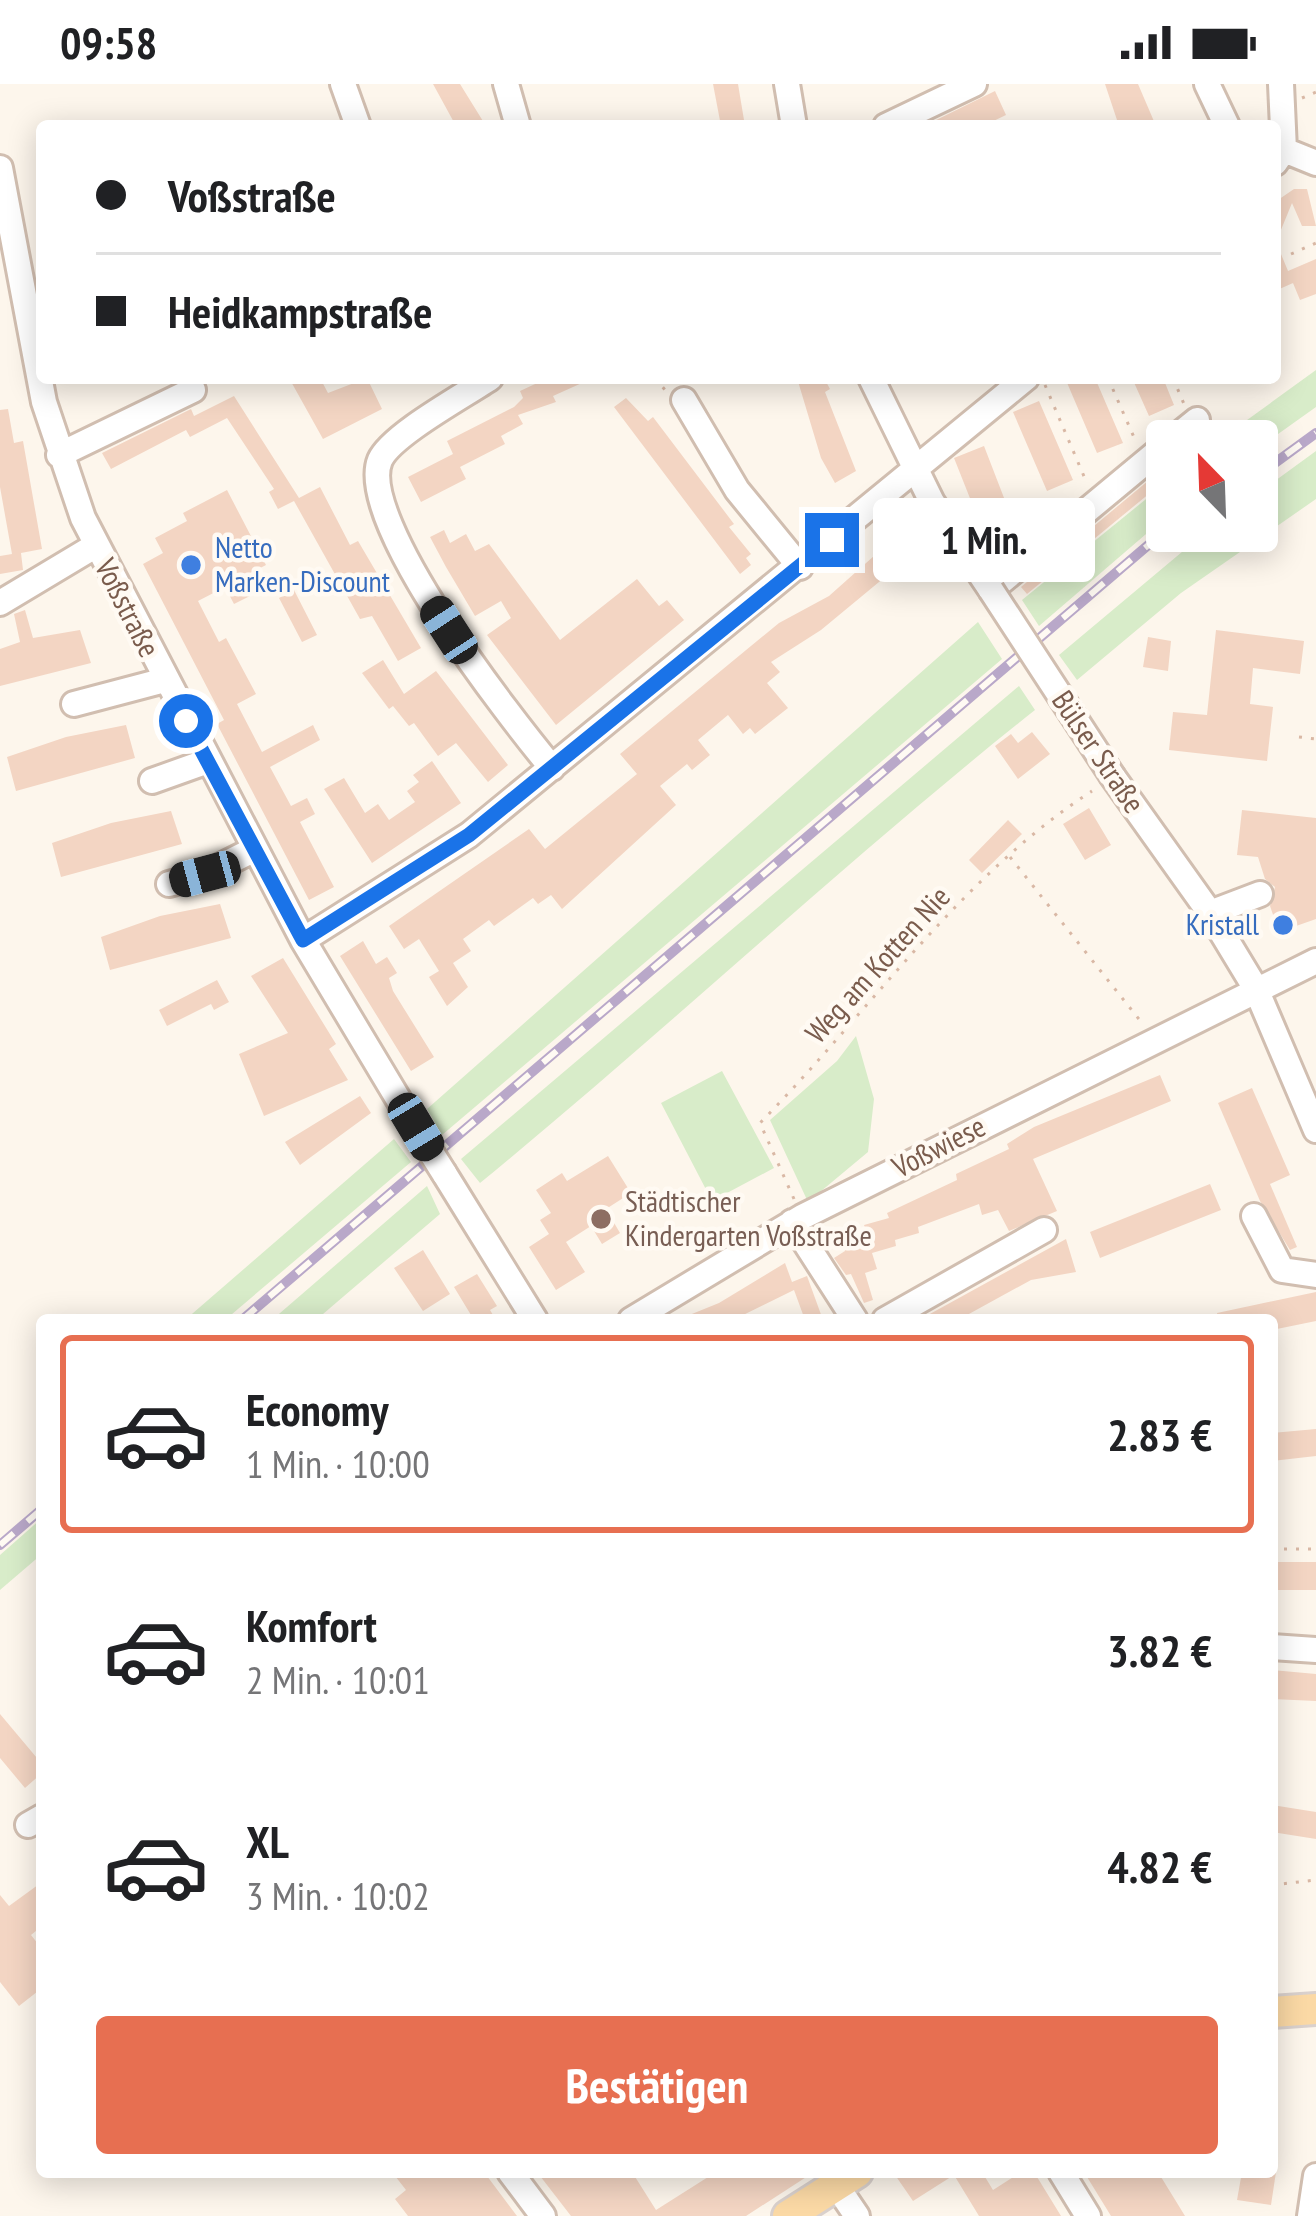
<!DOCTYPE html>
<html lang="de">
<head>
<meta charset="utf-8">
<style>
  :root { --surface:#fff; --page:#f6f6f6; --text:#202124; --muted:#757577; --line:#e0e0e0; --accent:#e76f51 }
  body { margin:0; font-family:"PT Sans Narrow",sans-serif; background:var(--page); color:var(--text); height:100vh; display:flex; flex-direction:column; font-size:45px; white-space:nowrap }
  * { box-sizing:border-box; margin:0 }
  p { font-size:39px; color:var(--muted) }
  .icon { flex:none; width:66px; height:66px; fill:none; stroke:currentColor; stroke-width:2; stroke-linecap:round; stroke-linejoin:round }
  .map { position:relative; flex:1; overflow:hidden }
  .drawer { position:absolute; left:36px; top:1230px; width:1242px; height:864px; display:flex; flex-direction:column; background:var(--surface); border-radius:12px; box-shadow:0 6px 30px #0003 }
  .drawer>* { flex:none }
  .guide { position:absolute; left:36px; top:36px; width:1245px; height:264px; border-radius:12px; box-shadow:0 6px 30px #0003; display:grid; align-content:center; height:264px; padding:0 60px; background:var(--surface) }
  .needle { width:78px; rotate:337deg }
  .tools { position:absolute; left:1146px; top:336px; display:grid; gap:24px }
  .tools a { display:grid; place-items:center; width:132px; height:132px; border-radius:12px; background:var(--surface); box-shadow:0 6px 30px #0003; font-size:60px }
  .end { position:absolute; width:54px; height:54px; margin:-27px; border:15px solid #1a73e8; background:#fff; box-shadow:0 0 0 6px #fff }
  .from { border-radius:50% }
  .bubble { position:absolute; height:84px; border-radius:12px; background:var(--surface); box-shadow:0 6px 30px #0003; font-size:39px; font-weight:700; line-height:84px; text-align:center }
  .car { position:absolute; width:36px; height:72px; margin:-36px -18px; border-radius:15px; box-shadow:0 0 9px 3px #0007; background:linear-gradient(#222 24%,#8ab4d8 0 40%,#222 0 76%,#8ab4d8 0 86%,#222 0) }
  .guide b { display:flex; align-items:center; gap:42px; height:114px; font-size:45px }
  .guide b+b { border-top:3px solid var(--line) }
  .guide i { width:30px; height:30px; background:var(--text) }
  ul { padding:21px 0 0; list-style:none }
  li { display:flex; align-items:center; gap:36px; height:198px; margin:0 24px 18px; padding:0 36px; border:6px solid transparent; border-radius:12px }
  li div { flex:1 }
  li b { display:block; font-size:45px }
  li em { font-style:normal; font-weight:700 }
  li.current { border-color:var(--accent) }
  li>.icon { width:108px; height:108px; stroke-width:1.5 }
  .primary-button { display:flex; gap:24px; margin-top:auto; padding:24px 60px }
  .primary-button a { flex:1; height:138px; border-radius:12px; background:var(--accent); color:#fff; font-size:48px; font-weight:700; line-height:138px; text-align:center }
  .status { display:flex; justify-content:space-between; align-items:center; height:84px; padding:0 60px; background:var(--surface); direction:ltr }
  .status svg { height:33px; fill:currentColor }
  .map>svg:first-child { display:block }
  .green { fill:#d8ecc9 }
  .building { fill:#f3d5c3 }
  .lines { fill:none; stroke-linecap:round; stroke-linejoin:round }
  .minor-casing { stroke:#d1beb0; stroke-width:30 }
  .major-casing { stroke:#dad1cd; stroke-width:36 }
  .path { stroke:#d9b8a5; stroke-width:3; stroke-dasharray:3 9; stroke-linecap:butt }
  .minor { stroke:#fff; stroke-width:24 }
  .major { stroke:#fbd9a5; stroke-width:30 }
  .rail-casing { stroke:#b9a8c9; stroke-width:10 }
  .rail { stroke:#fffaf3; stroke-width:6; stroke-dasharray:18; stroke-linecap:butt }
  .minor-bridge-casing { stroke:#d1beb0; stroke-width:30; stroke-linecap:butt }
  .minor-bridge { stroke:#fff; stroke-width:24 }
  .route { stroke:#1a73e8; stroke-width:15 }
  .shop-dot { fill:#3f7fe0; stroke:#fffaf3; stroke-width:4.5 }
  .education-dot { fill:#8d6e63; stroke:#fffaf3; stroke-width:4.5 }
  .labels { text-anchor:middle; stroke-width:9; stroke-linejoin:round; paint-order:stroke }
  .shop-label { font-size:30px; fill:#366cbe; stroke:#fffaf3; text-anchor:start }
  .street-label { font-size:30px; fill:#7a5c4d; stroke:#fffaf3 }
  .education-label { font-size:30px; fill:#785e54; stroke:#fffaf3; text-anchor:start }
</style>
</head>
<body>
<div class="status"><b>09:58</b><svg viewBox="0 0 49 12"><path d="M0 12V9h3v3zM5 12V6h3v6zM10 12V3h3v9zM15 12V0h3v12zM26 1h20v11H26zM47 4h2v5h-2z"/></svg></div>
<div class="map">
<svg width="1316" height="2132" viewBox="0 0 1316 2132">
  <rect width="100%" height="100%" fill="#fdf6ec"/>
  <path class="green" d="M1316,286v37l-59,42v-8h-39z
    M1316,367v48l-135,94 -104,87 -18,-25 148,-124h50v-37z
    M1167,398v34l-128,110 -17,-26z
    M978,538l24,37 -560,476 -15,-26z
    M1019,602l16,24c-190,151 -367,319 -555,473l-19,-24z
    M856,952l18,63 -6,53 -60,50 -38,-82 67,-59z
    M722,987l52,97 -62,33 -51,-98z
    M394,1055l17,23 -186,158h-40z
    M427,1102l13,28 -124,106h-44z
    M42,1434v36l-42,36v-35z"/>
  <path class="building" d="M433,0h27l26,42h-30z
    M713,0h25l7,42h-24z
    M1105,0h33l18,42h-37z
    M995,7l11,24 -23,11h-59z
    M1294,105h13l9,37h-14l-10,-23 -16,39 17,41 -18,8v-89z
    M1316,175v35l-16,6 -12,-29z
    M289,294h31l8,15 39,-15 15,31 -59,30z
    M548,294h45l-40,18 3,6 -38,13 5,9 -22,12 4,8 -45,23 6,12 -45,23 -13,-25 45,-23 -6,-13 67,-34 9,-9 -3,-7z
    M797,294h27l6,11 -5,3 31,79 -21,12 -14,-25z
    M1065,294h30l28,65 -26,10z
    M1132,294h31l11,27 -25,11z
    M234,312l65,102 21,-11 30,58 8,-4 63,107 -23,13 -26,-45 -12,3 -66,-118 -16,8 -9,-17 5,-3 -47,-71 -37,19 -4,-7 -75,39 -9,-16 89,-44 3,7z
    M626,314l22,23 5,-4 81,107 -5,3 22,27 -5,4 5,7 -11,9 -126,-167z
    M1039,317l34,79 -26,11 -34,-79z
    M8,325l6,34 9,-2 19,108 -21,4 2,17 -23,4v-18l12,-2 -12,-67v-77z
    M984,362l32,83 -29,12 -33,-83z
    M1167,381v14l-140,115 -6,-7z
    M227,406l39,75 -21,11 9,18 -20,10 -9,-17 -27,14 21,41 7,-4 30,56 -19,10 25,48 51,-27 7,15 -50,27 21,39 16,-8 8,16 -15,8 34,65 -25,13 -92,-176 7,-4 -81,-156 20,-11 -8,-15 32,-17 -4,-8z
    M444,446l6,13 16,-9 9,17 14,-7 71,96 77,-61 22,27 8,-6 17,20 -128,105 -69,-90 24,-17 -10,-17 -26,15 -29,-49 -16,-30z
    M893,455l4,5 7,-5 10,11 -6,8 -87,72 -50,32 9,10 -13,11 21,25 -33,26 -5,-6 -7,6 -15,-19 -30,25 12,15 -18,15 -5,-6 -27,22 16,19 -114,104 -11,-14 -13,9 -5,-6 -39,28 -5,-6 -26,19 8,12 -18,12 15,24 -21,19 -18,-29 10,-6 -20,-32 -15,10 -15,-23 140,-97 16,20 92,-75 -17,-20 159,-131 50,-27z
    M294,506l23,45 -15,7 -23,-44z
    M25,526l8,28 47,-8 11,33 -91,23v-37l20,-7 -6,-28z
    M1216,546l88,11 -4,33 -47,-6 -3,36 23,3 -6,54 -98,-11 4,-38 34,3z
    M1148,553l23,4 -3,30 -25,-4z
    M383,576l21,34 32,-23 72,94 -20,17 -32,-39 -18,13 -24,-33 -5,3 -16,-20 -4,3 -27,-36z
    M126,641l9,33 -119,33 -9,-34 59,-20z
    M1032,648l18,22 -32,25 -23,-33 16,-12 7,9z
    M432,677l29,42 -89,60 -48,-74 20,-11 21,35 13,-9 11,16 26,-18 -8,-11 12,-9 -6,-7z
    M1089,724l22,37 -26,15 -22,-36z
    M1242,726l74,8v101l-37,13 -9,-26 5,-19 -10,-8 -7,-22 -21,-2z
    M171,727l11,33 -121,33 -9,-34 59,-20z
    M1008,736l14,14 -40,39 -13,-13z
    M220,820l11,34 -121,32 -9,-33 59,-21z
    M363,857l13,23 11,-7 10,16 -8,5 4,13 41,66 -23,14 -71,-115z
    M283,874l53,86 -7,5 19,31 -84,36 -25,-62 49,-21 -37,-57z
    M217,896l12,22 -15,8 -3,-6 -44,22 -8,-16z
    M1160,991l11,26 -138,58 24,52 -48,20 -11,-21 -16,5 -3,-11 -61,23 1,6 -24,7 1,6 -24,7 5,16 -12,4 8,27 -9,3 -13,-29 -5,1 -12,-17 11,-7 -4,-13 25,-8 -2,-5 25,-7 -2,-5 70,-33 -1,-6 53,-25 -2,-5 27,-17z
    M1252,1004l38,87 -20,9 27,63 -7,3 -30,-49 -42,-98z
    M360,1012l11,17 -71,52 -15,-23z
    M608,1072l23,37 -25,16 14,24 -18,11 -11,-18 -25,16 19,30 -29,18 -27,-43 20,-13 -9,-14 11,-7 -15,-23 26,-17 5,8z
    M1210,1100l11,26 -121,48 -10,-26z
    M1066,1155l10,33 -45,8 -73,40h-39z
    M423,1166l27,44 -27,17 -29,-43z
    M785,1179l7,19 15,-6 16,44h-18l-11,-30 -61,30h-56l42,-17z
    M477,1190l20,32 -7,4 6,10h-22l-20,-33z
    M1316,1208v29l-44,9v-10h-54l-1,-7z
    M1316,1345v27l-44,5v-28z
    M1272,1478h44v28h-44z
    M1272,1586l44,4v27l-44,-2z
    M0,1630l42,50v9l-17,15 -25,-30z
    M1272,1721l44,7v27l-44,-7z
    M42,1798v44l-11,9 11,14v39l-23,18 -19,-24v-87l9,11z
    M392,2088h92l33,44h-109l-13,-17 11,-9z
    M537,2088h95l24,38 60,-38h98l-68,44h-175z
    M893,2088h89l11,18 28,-18h13l27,44h-82l-25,-41 -41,26z
    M1084,2088h74l27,44h-74z
    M1242,2088h34l-5,33 -34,-5z"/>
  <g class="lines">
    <g class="minor-casing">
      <path id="minor" d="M343,0l15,42
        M506,0l12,42
        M787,0l7,42
        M1207,0l20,42
        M886,42l88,-42
        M1284,66l32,13
        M1275,79l9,-13 -3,-66
        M0,84l44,234 39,116 220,422 112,187
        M490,294c-25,17 -99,57 -110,82 -25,60 132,260 172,308
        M871,294l61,124 59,88 176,-146
        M684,316l53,90 63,77
        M1171,357l26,-21
        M59,371l134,-65
        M0,519l95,-57
        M74,620l91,-24
        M1113,693l97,136 46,76 60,141
        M152,697l56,-20
        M169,800l36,-10 50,-25
        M1210,829l50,-19
        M303,856l166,-105 557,-457
        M444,1089l91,147
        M1254,1132l28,54 34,5
        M792,1138l63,98
        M631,1236l171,-103 514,-256
        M885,1236l159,-90
        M1272,1563l44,3
        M28,1741l14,-8
        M510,2088l33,44
        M1061,2088l27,44
        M836,2101l21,31
        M1310,2132l6,-40"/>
    </g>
    <g class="major-casing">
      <path id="major" d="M1272,1928l44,-3
        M788,2132l69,-44"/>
    </g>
    <path class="path" d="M1302,14l14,-6
      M1291,170l25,-11
      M655,294l11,13
      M1108,294l28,64
      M1173,294l11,26
      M1045,301l41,96
      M1299,653l17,2
      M1010,773l132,166
      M794,1115l-34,-76c108,-110 202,-248 332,-332
      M1272,1465h44
      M1272,1801l44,-5"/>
    <use href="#minor" class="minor"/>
    <use href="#major" class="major"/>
    <g class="rail-casing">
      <path id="rail" d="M1257,392l59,-43
        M242,1236l925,-791
        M0,1461l42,-36"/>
    </g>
    <use href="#rail" class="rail"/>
    <g class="minor-bridge-casing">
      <path id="minor-bridge" d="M991,506l122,187
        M415,1043l29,46"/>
    </g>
    <use href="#minor-bridge" class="minor-bridge"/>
  </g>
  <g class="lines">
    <path class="route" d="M186,637l117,219 166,-105 363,-295"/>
  </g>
  <g class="shop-dot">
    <circle cx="191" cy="481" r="12"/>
    <circle cx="1283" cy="841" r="12"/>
  </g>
  <circle class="education-dot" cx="601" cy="1135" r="12"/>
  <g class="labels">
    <g class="shop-label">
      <text x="215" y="474">Netto<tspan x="215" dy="34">Marken-Discount</tspan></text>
      <text x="1259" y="851" text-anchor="end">Kristall</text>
    </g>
    <g class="street-label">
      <text transform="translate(127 524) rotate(63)" y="10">Voßstraße</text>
      <text transform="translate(1098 668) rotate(56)" y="10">Bülser Straße</text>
      <text transform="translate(878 881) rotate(-48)" y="10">Weg am Kotten Nie</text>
      <text transform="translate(939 1063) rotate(-27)" y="10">Voßwiese</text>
    </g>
    <g class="education-label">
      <text x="625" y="1128">Städtischer<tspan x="625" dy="34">Kindergarten Voßstraße</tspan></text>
    </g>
  </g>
</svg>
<div class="tools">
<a><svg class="needle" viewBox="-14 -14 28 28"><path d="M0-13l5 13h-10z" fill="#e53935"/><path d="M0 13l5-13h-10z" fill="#757577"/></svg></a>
</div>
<i class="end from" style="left:186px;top:637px"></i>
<i class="end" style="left:832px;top:456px"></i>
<div class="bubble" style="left:873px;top:414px;width:222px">1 Min.</div>
<i class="car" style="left:449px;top:546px;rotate:327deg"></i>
<i class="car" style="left:205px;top:790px;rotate:255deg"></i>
<i class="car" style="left:416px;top:1043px;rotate:149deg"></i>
<div class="guide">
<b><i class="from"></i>Voßstraße</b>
<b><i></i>Heidkampstraße</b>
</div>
<section class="drawer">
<ul>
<li class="current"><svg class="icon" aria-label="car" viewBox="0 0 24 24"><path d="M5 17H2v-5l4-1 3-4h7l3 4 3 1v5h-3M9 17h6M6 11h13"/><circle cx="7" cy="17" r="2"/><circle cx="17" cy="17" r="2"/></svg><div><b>Economy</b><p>1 Min. · 10:00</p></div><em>2.83 €</em></li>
<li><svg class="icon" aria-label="car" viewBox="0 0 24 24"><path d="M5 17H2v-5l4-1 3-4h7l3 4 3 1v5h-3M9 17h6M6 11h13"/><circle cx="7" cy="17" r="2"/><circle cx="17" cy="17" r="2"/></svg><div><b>Komfort</b><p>2 Min. · 10:01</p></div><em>3.82 €</em></li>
<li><svg class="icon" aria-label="car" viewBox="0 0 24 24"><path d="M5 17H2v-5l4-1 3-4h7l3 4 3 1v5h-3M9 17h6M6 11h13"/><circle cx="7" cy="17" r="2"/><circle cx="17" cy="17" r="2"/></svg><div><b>XL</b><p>3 Min. · 10:02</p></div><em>4.82 €</em></li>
</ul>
<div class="primary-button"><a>Bestätigen</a></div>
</section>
</div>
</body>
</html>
